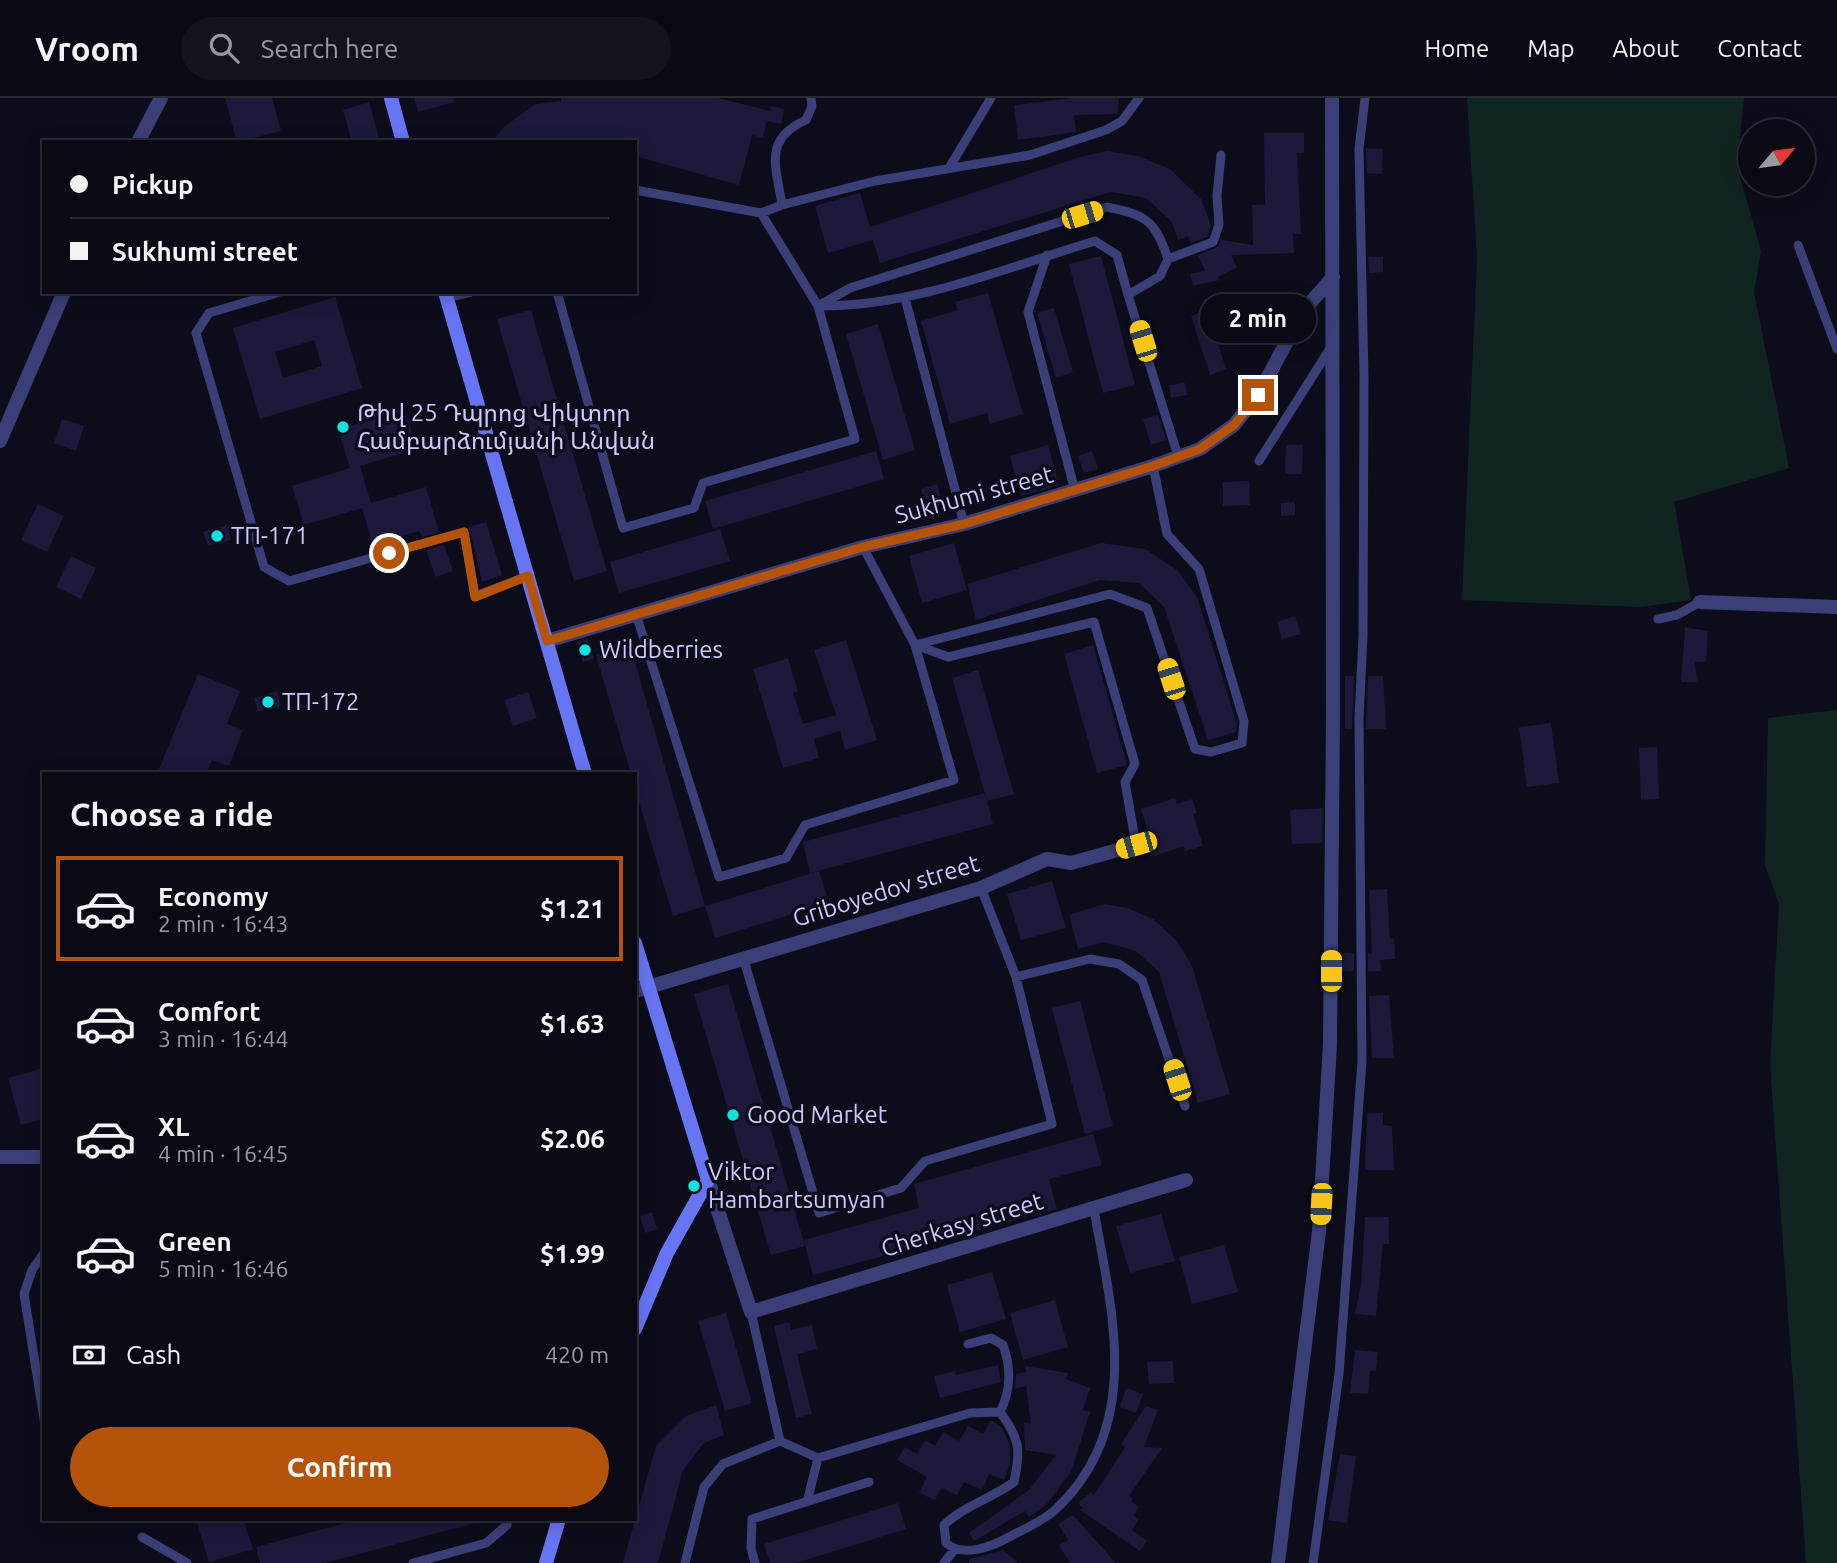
<!DOCTYPE html>
<html lang="en">
<head>
<meta charset="utf-8">
<style>
  :root { --surface:#0a0914; --page:#13121d; --text:#f1f3f6; --muted:#999aa0; --line:#2a2a34; --accent:#b45309 }
  body { margin:0; font-family:Ubuntu,"Noto Sans Armenian",sans-serif; background:var(--page); color:var(--text); height:100vh; display:flex; flex-direction:column; font-size:26px; white-space:nowrap }
  * { box-sizing:border-box; margin:0 }
  p { font-size:23px; color:var(--muted) }
  .icon { flex:none; width:38px; height:38px; fill:none; stroke:currentColor; stroke-width:2; stroke-linecap:round; stroke-linejoin:round }
  .map { position:relative; flex:1; overflow:hidden }
  .sheet { position:absolute; left:42px; top:674px; width:595px; height:749px; display:flex; flex-direction:column; background:var(--surface); border-radius:0px; box-shadow:0 4px 18px #0003,0 0 0 2px var(--line) }
  .sheet>* { flex:none }
  .top-card { position:absolute; left:42px; top:42px; width:595px; height:154px; border-radius:0px; box-shadow:0 4px 18px #0003,0 0 0 2px var(--line); display:grid; align-content:center; height:154px; padding:0 28px; background:var(--surface) }
  .needle { width:46px; rotate:61deg }
  .tools { position:absolute; left:1738px; top:21px; display:grid; gap:14px }
  .tools a { display:grid; place-items:center; width:77px; height:77px; border-radius:50%; background:var(--surface); box-shadow:0 4px 18px #0003,0 0 0 2px var(--line); font-size:35px }
  .end { position:absolute; width:32px; height:32px; margin:-16px; border:9px solid #b45309; background:#fff; box-shadow:0 0 0 4px #fff }
  .from { border-radius:50% }
  .bubble { position:absolute; height:49px; border-radius:24px; background:var(--surface); box-shadow:0 4px 18px #0003,0 0 0 2px var(--line); font-size:23px; font-weight:700; line-height:49px; text-align:center }
  .car { position:absolute; width:21px; height:42px; margin:-21px -10px; border-radius:9px; box-shadow:0 0 5px 2px #0007; background:linear-gradient(#f5c518 24%,#345 0 40%,#f5c518 0 76%,#345 0 86%,#f5c518 0) }
  .top-card b { display:flex; align-items:center; gap:24px; height:66px; font-size:26px }
  .top-card b+b { border-top:2px solid var(--line) }
  .top-card i { width:18px; height:18px; background:var(--text) }
  ul { padding:0; list-style:none }
  li { display:flex; align-items:center; gap:21px; height:105px; margin:0 14px 10px; padding:0 14px; border:4px solid transparent; border-radius:0px }
  li div { flex:1 }
  li b { display:block; font-size:26px }
  li em { font-style:normal; font-weight:700 }
  li.active { border-color:var(--accent) }
  li>.icon { width:63px; height:63px; stroke-width:1.5 }
  h2 { padding:0 28px; font-size:32px; line-height:84px }
  .pay { display:flex; align-items:center; gap:18px; height:77px; padding:0 28px; font-size:26px }
  .pay p { margin-inline-start:auto }
  .cta { display:flex; gap:14px; margin-top:auto; padding:14px 28px }
  .cta a { flex:1; height:80px; border-radius:42px; background:var(--accent); color:#fff; font-size:28px; font-weight:700; line-height:80px; text-align:center }
  header { display:flex; align-items:center; gap:42px; box-sizing:border-box; height:98px; padding:0 35px; background:var(--surface); border-bottom:2px solid var(--line) }
  header strong { font-size:33px }
  nav { display:flex; gap:38px; margin-inline-start:auto; font-size:24px }
  .search { width:490px; height:63px; background:var(--page); display:flex; align-items:center; gap:18px; box-sizing:border-box; padding:0 24px; border-radius:38px; color:var(--muted); font-size:26px }
  .map>svg:first-child { display:block }
  .green { fill:#102521 }
  .building { fill:#1c193b; fill-rule:evenodd }
  .lines { fill:none; stroke-linecap:round; stroke-linejoin:round }
  .lane { stroke:#3a3f77; stroke-width:9 }
  .street { stroke:#3a3f77; stroke-width:14 }
  .secondary { stroke:#6775f5; stroke-width:14 }
  .route { stroke:#b45309; stroke-width:9 }
  .poi-dot { fill:#0ee3de; stroke:#0d0c1b; stroke-width:2.5 }
  .labels { text-anchor:middle; stroke-width:7; stroke-linejoin:round; paint-order:stroke }
  .poi-label { font-size:24px; fill:#cacafc; stroke:#0d0c1b; text-anchor:start }
  .street-label { font-size:24px; fill:#cacafc; stroke:#0d0c1b }
</style>
</head>
<body>
<header>
<strong>Vroom</strong>
<div class="search"><svg class="icon" aria-label="search" viewBox="0 0 24 24"><circle cx="10" cy="10" r="6"/><path d="M15 15l6 6"/></svg>Search here</div>
<nav><a>Home</a><a>Map</a><a>About</a><a>Contact</a></nav>
</header>
<div class="map">
<svg width="1837" height="1465" viewBox="0 0 1837 1465">
  <rect width="100%" height="100%" fill="#0d0c1b"/>
  <path class="green" d="M1467,0h277l-7,68 24,85 -7,41 35,176 -115,34 17,98 -51,7 -178,-7 15,-342z
    M1837,612v853h-31l-36,-498 9,-161 -14,-39 3,-147z"/>
  <path class="building" d="M225,0h47l9,33 -44,11z
    M414,0h39l1,4 -36,10z
    M561,0h157l52,13 -1,5 2,-10 13,3 -3,15 -14,-3 -4,17 -11,-3 -13,50 -104,-29v-14h-53l-15,-4 -12,4h-63l12,-15 31,-23 26,-3z
    M1072,0h47l-1,16 -44,1 2,17 -58,8 -4,-35z
    M369,4l11,40h-28l-9,-32z
    M1264,35h40v20h-7l4,81h-8l1,19 -63,2 6,12 -19,10 1,3 -26,6 -3,-12 15,-3 -7,-16 20,-8 3,-7 32,5 -1,-40h13z
    M1366,50l17,1 -1,25 -15,-1z
    M1107,53l31,5 32,13 31,30 10,26 -4,12 -16,6 -3,-7 -10,4 -6,-18 -26,-24 -35,-6 -231,71 -7,-23 -45,13 -13,-47 45,-13 10,34 210,-70z
    M1101,158l34,129 -32,8 -34,-129z
    M1368,159h15v15l-14,1z
    M988,195l35,121 -33,10 -3,-11 -37,11 -29,-103 37,-11 -3,-8z
    M335,199l27,91 -102,31 -27,-91zM314,242l8,26 -39,12 -8,-26z
    M1223,207l8,27 -15,6 10,31 -16,6 -19,-59z
    M1054,210l19,64 -17,6 -19,-65z
    M531,212l76,261 -33,10 -77,-262z
    M878,226l37,126 -32,10 -37,-126z
    M1185,285l2,12 -16,3 -2,-13z
    M405,312l12,39 -57,17 11,37 55,-16 13,45 -17,5 -3,-6 -46,14 -11,-37 -58,17 -12,-39 58,-18 -12,-38z
    M1158,317l8,25 -15,5 -8,-26z
    M62,321l22,7 -8,25 -22,-8z
    M1048,347l11,40 -38,11 -11,-40z
    M1286,347h17l-1,29h-17z
    M876,353l8,28 -171,50 -8,-28z
    M1092,353l6,18 -14,4 -6,-17z
    M1249,383l1,24 -27,1v-24z
    M937,386l8,26 -16,5 -8,-26z
    M1295,404v13l-14,1v-13z
    M38,406l26,12 -17,36 -26,-12z
    M486,424l16,53 -20,7 -13,-55z
    M227,427l4,15 -23,6 -5,-14z
    M720,431l10,32 -111,32 -9,-31z
    M954,445l13,47 -45,13 -13,-47z
    M1101,445l44,6 32,21 20,27 40,127 -1,8 -28,8 -44,-133 -25,-24 -39,-3 -124,40 -9,-36z
    M444,447l9,26 -17,6 -10,-27z
    M71,458l25,12 -15,31 -25,-12z
    M1295,518l6,18 -19,5 -5,-17z
    M1685,529l23,4 -2,31h-11l2,20h-16z
    M588,541l6,20 -11,3 -6,-20z
    M846,542l31,100 -32,10 -5,-19 -26,8 5,19 -36,10 -30,-99 35,-11 10,33 -5,2 10,31 33,-9 -22,-65z
    M630,547l75,261 -32,10 -38,-128v-14h-4l-35,-119z
    M1093,547l34,120 -30,8 -33,-119z
    M978,572l36,124 -27,7 -35,-123z
    M198,576l42,17 -13,33 16,6 -14,36 -17,-6 -6,14h-49z
    M1345,578h9l-2,53h-7z
    M1368,578h15l3,53h-20z
    M277,593l4,15 -23,6 -4,-14z
    M528,594l9,26 -24,8 -9,-26z
    M1551,625l8,60 -32,4 -8,-60z
    M1657,649l2,52 -18,1 -2,-52z
    M985,695l8,31 -183,49 -7,-31z
    M1175,700l2,6 15,-5 5,14 -4,1 10,32 -18,5 -1,-5 -33,11 -6,-17 5,-2 -9,-29z
    M1323,710l-1,35 -30,1 -2,-34z
    M819,773l10,32 -114,35 -10,-32z
    M1052,783l14,47 -45,12 -14,-46z
    M1387,791l3,50h4l1,20 -15,1 1,11h-13v-17h4l-3,-64z
    M1104,806l23,4 26,11 24,22 15,25 38,128 -32,9 -39,-131 -23,-21 -32,-9 -26,7 -9,-34z
    M1340,855h14v18h-14z
    M728,886l77,262 -34,9 -77,-261z
    M1389,897l5,63h-22l-3,-62z
    M1080,903l33,125 -28,8 -33,-126z
    M44,970v51l-23,6 -13,-47z
    M1367,1015h16v12l9,1 2,44h-29z
    M1093,1036l9,31 -53,14 8,30 -244,66 -9,-35 115,-32 -5,-24z
    M652,1114l5,17 -12,4 -5,-17z
    M1161,1116l14,47 -45,12 -14,-47z
    M1365,1119h24v27h-6l-7,72 -21,-2 6,-29z
    M1224,1147l14,47 -46,12 -13,-47z
    M992,1174l14,47 -46,13 -13,-47z
    M1055,1202l13,47 -45,13 -13,-47z
    M726,1215l26,90 -27,8 -27,-90z
    M789,1224l2,8 21,-5 5,24 -20,5 15,60 -16,4 -22,-92z
    M1355,1252l23,2 -2,19 -6,-1 -2,24 -18,-1z
    M1173,1263l1,22 -25,1 -2,-22z
    M998,1267l3,17 -61,16 -6,-22 21,-5 1,4z
    M1025,1268l43,7 -2,6 24,9 -7,22 7,2 -19,60 -25,33 -17,12 -4,-6 -51,30 -5,-8 60,-43 27,-35 -31,-5 -1,-27 7,1 -5,-38 -11,3 1,-15 10,-2z
    M1126,1290l17,6 -7,19 -16,-6z
    M716,1307l8,30 -20,8 -21,27 -25,93h-35l33,-117 30,-30z
    M1146,1308l12,4 -14,37 18,1 -33,48 4,3 -2,2 8,6 -5,9 5,3 -7,11 15,11 -7,10 -60,-41 3,-2 -5,-5 13,-11 3,3 31,-48 -4,-3z
    M991,1322l11,7 8,19v18l-6,16 -15,-6 -7,16 -18,-8 -7,13 -16,-7 -6,12 -16,-7 8,-16 -30,-17 8,-13 12,7 8,-14 10,6 8,-14 16,9 9,-15 15,8z
    M1340,1356l16,2 -9,67 -19,-3z
    M898,1405l8,26 -110,34h-26l-6,-19z
    M1073,1417l43,48h-46l-11,-18 9,-5 -10,-16z
    M196,1421h47l10,30 -44,13z
    M360,1421h114l1,4 -150,40h-65l-4,-16z
    M1003,1452l15,13h-49v-4z"/>
  <g class="lines">
    <path class="lane" d="M949,70l42,-70
      M635,92l126,23 57,93 32,-18 257,-81c39,8 48,13 61,52l-8,17 -32,19 50,161
      M782,107l93,-24 155,-26 76,-25 16,-9 17,-23
      M761,115l21,-8c-6,-39 -19,-66 24,-85l6,-14 -1,-8
      M1798,147l39,104
      M1047,157l-19,57 47,179
      M1168,161l45,-17 6,-17 -2,-29 4,-41
      M280,194l-71,21 -13,20 68,234 25,14 175,-49 11,64 53,-20
      M557,194l66,236 71,-20 9,-25 152,-44 -37,-133c95,1 187,-38 277,-65l22,14 11,40
      M446,200l25,-6
      M905,200l59,226
      M1259,363l72,-114
      M636,516l83,263 67,-19 19,-33 149,-45 -39,-135 -52,-98
      M1658,521l19,-4 23,-13
      M915,547l195,-51 37,14 48,141 16,3 31,-9 2,-22 -45,-152 -32,-35 -14,-68
      M916,547l32,12 146,-35 41,142 -10,18 11,63
      M743,859l76,256 82,-25 24,-27 127,-37 -36,-147 -35,-89
      M1016,879l74,-18 29,5 23,16 43,126
      M44,1155l-12,17 -8,24 20,125
      M751,1214l29,129 38,17 152,-45 30,-1c20,27 21,38 14,70 -22,16 -50,24 -70,43l2,18c17,15 45,4 63,-6 15,-8 34,-16 46,-27 89,-82 57,-198 39,-300
      M968,1246l23,-6 12,7c8,22 8,46 -3,67
      M807,1404l11,-44
      M142,1439l45,26
      M413,1465l73,-20 21,-18v-6
      M685,1465l19,-76 19,-23 57,-23
      M755,1465l-4,-15 1,-29 117,-37
      M944,1465l10,-13
      M1313,1465l26,-189 23,-313 -3,-343 4,-82 1,-260 -5,-227 6,-51"/>
    <path class="street" d="M138,44l23,-44
      M0,343l64,-149
      M1700,504l137,5
      M547,543l316,-94 101,-23 189,-58 47,-17 34,-24 24,-30 46,-85 29,-33
      M635,893l346,-103 66,-29 24,4 65,-18
      M0,1059h44
      M708,1082l43,132 435,-132
      M1278,1465l41,-332 11,-187 3,-329 -1,-617"/>
    <path class="secondary" d="M391,0l12,44
      M445,194l140,482
      M635,845l73,237 -41,73 -32,76
      M546,1465l13,-44"/>
  </g>
  <g class="lines">
    <path class="route" d="M389,455l75,-21 11,65 53,-21 19,65 316,-94 101,-23 189,-58 47,-17 34,-24 24,-30"/>
  </g>
  <g class="poi-dot">
    <circle cx="343" cy="329" r="7"/>
    <circle cx="217" cy="438" r="7"/>
    <circle cx="585" cy="552" r="7"/>
    <circle cx="268" cy="604" r="7"/>
    <circle cx="733" cy="1017" r="7"/>
    <circle cx="694" cy="1088" r="7"/>
  </g>
  <g class="labels">
    <g class="poi-label">
      <text x="357" y="323">Թիվ 25 Դպրոց Վիկտոր<tspan x="357" dy="28">Համբարձումյանի Անվան</tspan></text>
      <text x="231" y="446">ТП-171</text>
      <text x="599" y="560">Wildberries</text>
      <text x="282" y="612">ТП-172</text>
      <text x="747" y="1025">Good Market</text>
      <text x="708" y="1082">Viktor<tspan x="708" dy="28">Hambartsumyan</tspan></text>
    </g>
    <g class="street-label">
      <text transform="translate(974 397) rotate(-15)" y="8">Sukhumi street</text>
      <text transform="translate(886 793) rotate(-17)" y="8">Griboyedov street</text>
      <text transform="translate(962 1127) rotate(-17)" y="8">Cherkasy street</text>
    </g>
  </g>
</svg>
<div class="tools">
<a><svg class="needle" viewBox="-14 -14 28 28"><path d="M0-13l5 13h-10z" fill="#e53935"/><path d="M0 13l5-13h-10z" fill="#999aa0"/></svg></a>
</div>
<i class="end from" style="left:389px;top:455px"></i>
<i class="end" style="left:1258px;top:297px"></i>
<div class="bubble" style="left:1200px;top:196px;width:116px">2 min</div>
<i class="car" style="left:1082px;top:117px;rotate:73deg"></i>
<i class="car" style="left:1143px;top:243px;rotate:343deg"></i>
<i class="car" style="left:1171px;top:581px;rotate:342deg"></i>
<i class="car" style="left:1136px;top:747px;rotate:254deg"></i>
<i class="car" style="left:1331px;top:873px;rotate:0deg"></i>
<i class="car" style="left:1177px;top:982px;rotate:342deg"></i>
<i class="car" style="left:1321px;top:1106px;rotate:183deg"></i>
<div class="top-card">
<b><i class="from"></i>Pickup</b>
<b><i></i>Sukhumi street</b>
</div>
<section class="sheet">
<h2>Choose a ride</h2>
<ul>
<li class="active"><svg class="icon" aria-label="car" viewBox="0 0 24 24"><path d="M5 17H2v-5l4-1 3-4h7l3 4 3 1v5h-3M9 17h6M6 11h13"/><circle cx="7" cy="17" r="2"/><circle cx="17" cy="17" r="2"/></svg><div><b>Economy</b><p>2 min · 16:43</p></div><em>$1.21</em></li>
<li><svg class="icon" aria-label="car" viewBox="0 0 24 24"><path d="M5 17H2v-5l4-1 3-4h7l3 4 3 1v5h-3M9 17h6M6 11h13"/><circle cx="7" cy="17" r="2"/><circle cx="17" cy="17" r="2"/></svg><div><b>Comfort</b><p>3 min · 16:44</p></div><em>$1.63</em></li>
<li><svg class="icon" aria-label="car" viewBox="0 0 24 24"><path d="M5 17H2v-5l4-1 3-4h7l3 4 3 1v5h-3M9 17h6M6 11h13"/><circle cx="7" cy="17" r="2"/><circle cx="17" cy="17" r="2"/></svg><div><b>XL</b><p>4 min · 16:45</p></div><em>$2.06</em></li>
<li><svg class="icon" aria-label="car" viewBox="0 0 24 24"><path d="M5 17H2v-5l4-1 3-4h7l3 4 3 1v5h-3M9 17h6M6 11h13"/><circle cx="7" cy="17" r="2"/><circle cx="17" cy="17" r="2"/></svg><div><b>Green</b><p>5 min · 16:46</p></div><em>$1.99</em></li>
</ul>
<div class="pay"><svg class="icon" aria-label="cash" viewBox="0 0 24 24"><path d="M3 7h18v10H3z"/><circle cx="12" cy="12" r="2"/></svg>Cash<p>420 m</p></div>
<div class="cta"><a>Confirm</a></div>
</section>
</div>
</body>
</html>
